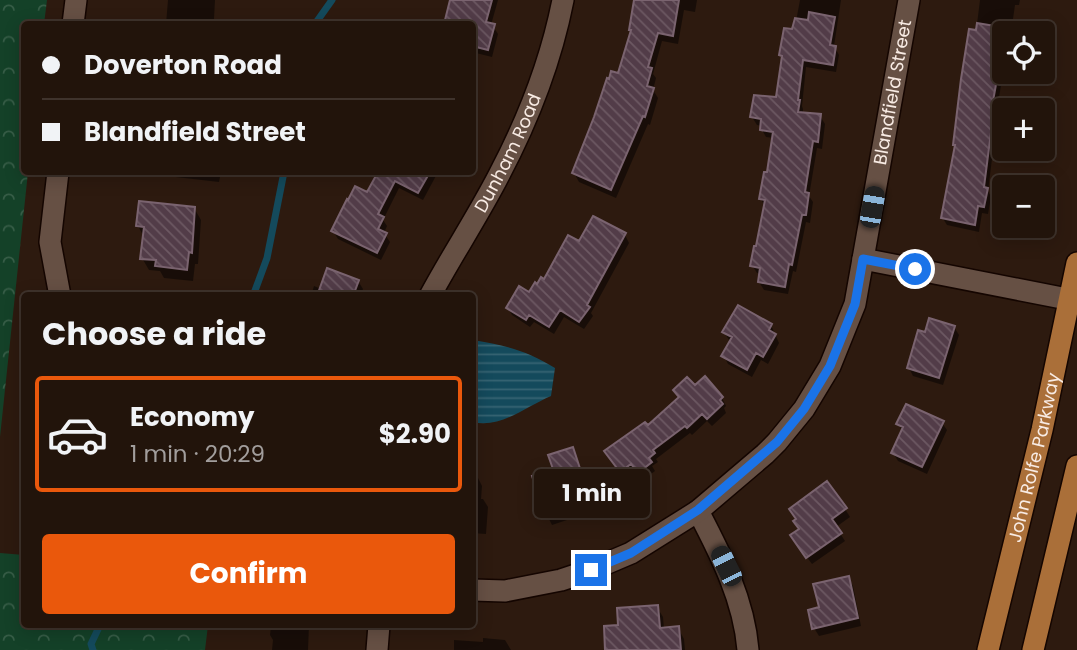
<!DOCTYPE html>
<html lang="en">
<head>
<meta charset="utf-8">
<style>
  :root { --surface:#22140b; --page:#2a1d14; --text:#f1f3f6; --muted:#a29e9d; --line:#3f332c; --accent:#ea580c }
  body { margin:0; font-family:Poppins,sans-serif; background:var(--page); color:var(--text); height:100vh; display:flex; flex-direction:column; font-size:26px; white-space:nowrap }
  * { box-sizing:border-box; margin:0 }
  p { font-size:23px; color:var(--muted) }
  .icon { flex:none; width:38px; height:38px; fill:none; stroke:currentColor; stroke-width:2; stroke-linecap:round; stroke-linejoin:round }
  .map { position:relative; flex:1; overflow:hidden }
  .side { position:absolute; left:21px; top:292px; width:455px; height:336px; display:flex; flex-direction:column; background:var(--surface); border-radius:7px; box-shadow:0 4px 18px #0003,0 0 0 2px var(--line) }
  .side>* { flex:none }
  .hud { position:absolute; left:21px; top:21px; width:455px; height:154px; border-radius:7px; box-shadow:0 4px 18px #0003,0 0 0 2px var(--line); display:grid; align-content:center; height:154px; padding:0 21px; background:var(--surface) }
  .controls { position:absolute; left:992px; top:21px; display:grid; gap:14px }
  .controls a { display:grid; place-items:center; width:63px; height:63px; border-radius:7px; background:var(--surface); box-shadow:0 4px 18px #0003,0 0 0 2px var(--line); font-size:35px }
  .end { position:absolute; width:32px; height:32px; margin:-16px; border:9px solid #1a73e8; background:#fff; box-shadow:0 0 0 4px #fff }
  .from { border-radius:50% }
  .bubble { position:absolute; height:49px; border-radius:7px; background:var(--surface); box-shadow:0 4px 18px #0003,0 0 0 2px var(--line); font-size:23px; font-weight:700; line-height:49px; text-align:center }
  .car { position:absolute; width:21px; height:42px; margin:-21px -10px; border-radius:9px; box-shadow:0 0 5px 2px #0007; background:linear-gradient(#222 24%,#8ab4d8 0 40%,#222 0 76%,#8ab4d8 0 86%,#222 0) }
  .hud b { display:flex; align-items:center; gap:24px; height:66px; font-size:26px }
  .hud b+b { border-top:2px solid var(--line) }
  .hud i { width:18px; height:18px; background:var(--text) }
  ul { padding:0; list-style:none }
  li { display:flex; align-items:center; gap:21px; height:116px; margin:0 14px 10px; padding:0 7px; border:4px solid transparent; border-radius:7px }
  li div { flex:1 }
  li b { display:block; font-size:26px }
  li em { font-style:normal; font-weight:700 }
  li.selected { border-color:var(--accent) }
  li>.icon { width:63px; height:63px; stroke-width:1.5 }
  h2 { padding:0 21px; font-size:32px; line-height:84px }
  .action { display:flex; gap:14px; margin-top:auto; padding:14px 21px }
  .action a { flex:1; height:80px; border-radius:7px; background:var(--accent); color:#fff; font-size:28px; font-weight:700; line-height:80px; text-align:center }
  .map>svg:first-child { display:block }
  .forest { fill:url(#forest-crowns) }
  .water { fill:url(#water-rules) }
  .shadow { fill:#0007 }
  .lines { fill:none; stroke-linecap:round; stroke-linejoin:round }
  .stream { stroke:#144a5c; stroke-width:7 }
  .building { fill:url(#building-back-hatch); stroke:#7a636f; stroke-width:2 }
  .minor-casing { stroke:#140500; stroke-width:24 }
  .major-casing { stroke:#140500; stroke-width:24 }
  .minor { stroke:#665044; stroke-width:21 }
  .major { stroke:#aa6f39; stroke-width:21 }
  .route { stroke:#1a73e8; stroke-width:9 }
  .labels { text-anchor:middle; stroke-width:5; stroke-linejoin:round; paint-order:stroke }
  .street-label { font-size:18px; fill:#f8ebe4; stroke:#231107 }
</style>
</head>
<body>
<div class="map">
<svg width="1077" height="650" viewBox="0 0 1077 650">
  <defs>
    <pattern id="forest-crowns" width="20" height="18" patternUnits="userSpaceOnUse" patternTransform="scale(1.75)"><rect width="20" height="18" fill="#144128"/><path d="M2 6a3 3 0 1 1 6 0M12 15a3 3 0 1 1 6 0" fill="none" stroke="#375d47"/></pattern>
    <pattern id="water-rules" width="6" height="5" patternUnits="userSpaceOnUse" patternTransform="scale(1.75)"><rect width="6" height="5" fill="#144a5c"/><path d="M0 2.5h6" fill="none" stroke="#376473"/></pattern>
    <pattern id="building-back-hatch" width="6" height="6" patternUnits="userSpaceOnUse" patternTransform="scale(1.75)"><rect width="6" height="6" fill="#523c48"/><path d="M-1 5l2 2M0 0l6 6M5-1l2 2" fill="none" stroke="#6c5862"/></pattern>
  </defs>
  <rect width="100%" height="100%" fill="#2d1a0f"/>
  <path class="forest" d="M0,0h47l-3,24h-20v148h4l-28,265z
    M0,553l24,2v70h184l-3,25h-205z"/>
  <path class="water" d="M473,340c32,5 55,11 82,28l-4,28c-24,10 -51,33 -78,26z"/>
  <path class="shadow" d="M168,0h47l-1,19h3l3,5h-54z
    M452,0h46l-7,25 2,1 5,8 -6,23 -20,-5v-28h-26z
    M636,0h61l-2,12 -11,-2 -6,34 -16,-3 -9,33 3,4 -3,12 5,8 -8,27 -2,-1 -32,74 -37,-16 -5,-9 45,-97 13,-44 -1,-2z
    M800,0h41l-7,46 5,9 -3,17 -30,-5 -4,39 1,3v5l17,2 5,8 -3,25 -5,-1 -8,48 4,6 -3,21 -4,-1 -10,50 -3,-1 -5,23 -24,-4 -5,-8 2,-8 -4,-1 -5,-8 6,-16 7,-42 -4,-8 7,-25 6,-36 -8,-1 -4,-7v-4l-5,-1 -5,-8 25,-18 6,-40 -2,-4 13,-23z
    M980,0h40l-1,5h-4l-4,28h-7v35l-7,41 1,2 -10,80 3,6 -3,17 -6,-1 -3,19 -32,-7 -5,-8 34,-185z
    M165,172h56l-2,10 -52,-6z
    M381,172h57l-15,28 -24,-12 -16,32 4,6 -3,7 6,9 -9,18 -43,-21 -5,-8 35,-37z
    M194,208l7,12 -3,44h-3l-2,17 -29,-3 -4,-7 -11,-1 -7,-12 2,-21 -6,-11z
    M625,235l4,8 -38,70 2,3 -9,13 -20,-12 -10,17 -20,-12 -4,5 -18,-12 -4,-7 22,-13 15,-13 35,-39z
    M358,281l5,8 -3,7h-49l3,-10 7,3z
    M771,325l8,18 -11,21 -7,-4 -9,17 -24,-13 -4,-8 7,-15 -2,-1 -5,-8z
    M954,327l5,8 -16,50 -30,-9 -4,-8 17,-34z
    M694,388l28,10 4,8 -2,2 2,5 -14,13 -5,-5 -15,14 -2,-2 -34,26 2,3 -6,4 3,5 -12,9 -7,-9 -10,8 -15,-20 69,-60 -5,-9z
    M942,423l5,7 -20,44 -29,-13 -5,-8 10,-21 -5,-8z
    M572,449l4,8 15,44 -21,7 3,10 -21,7 -4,-8 7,-47z
    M472,478h6l4,8 -1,13h2l5,8 -2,27 -14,-1z
    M845,509l5,8 -14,10 9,14 -33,23 -15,-20z
    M848,578l5,8 8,40 -42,10 -5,-8 7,-20z
    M657,607l6,10 1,12 14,-1 6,11 1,11h-78l13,-24z
    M269,625h40l-1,25h-36l1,-10 -3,-5 1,-9z
    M483,638l22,2 6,10h-57v-10l29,2z"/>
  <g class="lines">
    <path class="stream" d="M315,24l17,-24
      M253,296l14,-38 17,-86
      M93,650l-2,-6 9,-19"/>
  </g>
  <path class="building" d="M450,0h42l-6,22 9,2 -7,26 -16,-4v-22h-28z
    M634,0h45l-6,36 -15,-3 -10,34 4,1 -5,18 7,2 -9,29 -2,-1 -32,74 -39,-17 22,-56 13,-39 2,1 2,-8 7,2 13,-43h-2z
    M809,12l26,5 -5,28 6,1 -3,19 -30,-5 -5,40h2l-2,12 23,2 -3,28 -5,-1 -8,51 4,1 -3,22h-4l-10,50 -3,-1 -4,23 -27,-5 2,-14 -10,-2 4,-20h2l9,-46 -6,-1 5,-27h3l6,-40 -13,-2 1,-11 -11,-2 4,-22 22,2 6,-41 -3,-1 5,-27 8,1 3,-11 13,2z
    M977,23l30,5 -1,5h-2l-1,24h-2l-8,44h2l-11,86 4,1 -4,19 -6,-1 -3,19 -34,-7 14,-73h-2l8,-66 8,-50 7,1z
    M378,172h52l-12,21 -23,-12 -17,33 6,3 -6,12 9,4 -10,20 -46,-22 16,-32 1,1 7,-14 12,6z
    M139,201l56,6 -3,46 -3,-1 -2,18 -32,-4 1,-6 -16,-1 4,-32 -8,-1z
    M593,216l33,17 -39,72 3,2 -11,15 -19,-12 -11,17 -20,-12 -3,5 -20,-12 13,-22 10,6 6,-10 2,2 4,-7 3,2 24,-44 11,6z
    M327,268l32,12 -6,16h-36z
    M738,305l34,19 -3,6 7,4 -13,23 -7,-4 -9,17 -26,-14 11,-19 -10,-5z
    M929,318l26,8 -16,52 -32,-10 11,-38 7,2z
    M705,376l18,21 -3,3 3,4 -16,15 -5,-5 -15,14 -2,-2 -32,24 2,3 -6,5 3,4 -14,11 -7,-9 -11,8 -16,-21 41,-29 3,3 31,-28 -6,-7 14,-13 8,8z
    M906,404l38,17 -22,46 -31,-14 12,-26 -7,-3z
    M573,447l15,46 -21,7 3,10 -24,8 -14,-42 21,-7 -5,-14z
    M827,481l20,27 -15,11 10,14 -36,25 -16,-23 9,-6 -6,-8 3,-2 -7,-10z
    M849,576l9,42 -46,11 -4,-19 11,-3 -6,-23z
    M658,605l2,23 19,-2 2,24h-76l-1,-24 14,-1 -1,-17z"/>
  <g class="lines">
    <g class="minor-casing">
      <g id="minor">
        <path d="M73,24l3,-24"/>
        <path d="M58,172l-8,70 10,54"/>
        <path d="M863,259l214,42"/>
        <path id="s1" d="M430,296c22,-41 48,-80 69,-121 29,-55 52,-114 64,-175"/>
        <path d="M698,511c23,44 46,89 50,139"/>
        <path id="s2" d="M472,590l33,1 56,-11 30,-10 40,-17 67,-42 67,-57 12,-12 27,-33 26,-43 25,-62 54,-304"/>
        <path d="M377,650l2,-25"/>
      </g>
    </g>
    <g class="major-casing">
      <g id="major">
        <path id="s3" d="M988,650l54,-220 35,-167"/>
        <path d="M1033,650l44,-184"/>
      </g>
    </g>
    <use href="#minor" class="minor"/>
    <use href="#major" class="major"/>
  </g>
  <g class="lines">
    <path class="route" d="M591,570l40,-17 67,-43 79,-68 27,-33 26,-43 25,-62 8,-45 52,10"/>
  </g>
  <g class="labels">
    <g class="street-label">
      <text dy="6" stroke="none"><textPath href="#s2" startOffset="724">Blandfield Street</textPath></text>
      <text dy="6" stroke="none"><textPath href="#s1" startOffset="163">Dunham Road</textPath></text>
      <text dy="6" stroke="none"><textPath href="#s3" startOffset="198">John Rolfe Parkway</textPath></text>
    </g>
  </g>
</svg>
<div class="controls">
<a><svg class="icon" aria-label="locate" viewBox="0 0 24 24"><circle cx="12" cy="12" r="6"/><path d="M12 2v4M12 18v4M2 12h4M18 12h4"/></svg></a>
<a>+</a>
<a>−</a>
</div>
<i class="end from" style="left:915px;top:269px"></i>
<i class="end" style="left:591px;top:570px"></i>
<div class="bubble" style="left:534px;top:469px;width:116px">1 min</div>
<i class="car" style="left:872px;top:207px;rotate:10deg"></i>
<i class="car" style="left:726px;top:566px;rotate:334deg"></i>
<div class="hud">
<b><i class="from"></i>Doverton Road</b>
<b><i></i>Blandfield Street</b>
</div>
<section class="side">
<h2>Choose a ride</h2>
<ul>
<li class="selected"><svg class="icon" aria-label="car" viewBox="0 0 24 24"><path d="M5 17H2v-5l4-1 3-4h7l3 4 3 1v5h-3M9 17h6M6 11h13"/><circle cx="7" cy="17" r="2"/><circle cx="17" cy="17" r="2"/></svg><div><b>Economy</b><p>1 min · 20:29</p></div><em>$2.90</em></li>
</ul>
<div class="action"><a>Confirm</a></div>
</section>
</div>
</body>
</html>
